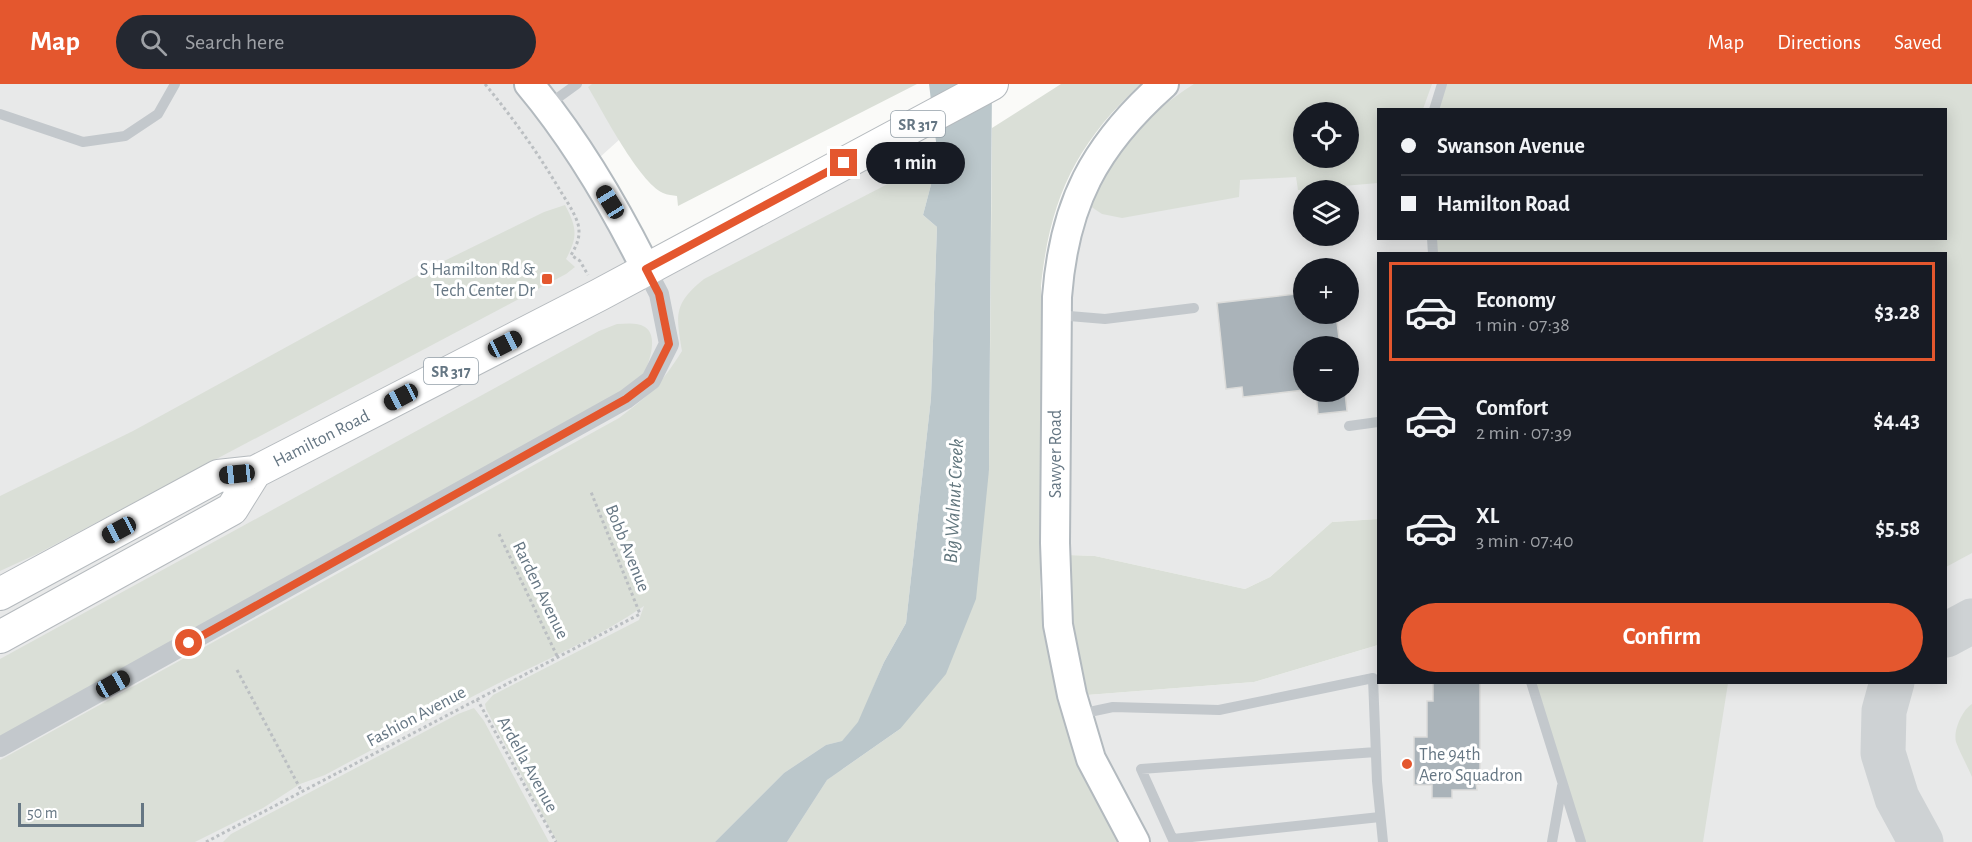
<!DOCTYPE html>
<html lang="en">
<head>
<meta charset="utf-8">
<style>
  :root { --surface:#171b24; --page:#242831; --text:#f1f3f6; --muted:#9ea1a6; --line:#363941; --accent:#e4572e }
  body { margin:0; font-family:"Alegreya Sans",sans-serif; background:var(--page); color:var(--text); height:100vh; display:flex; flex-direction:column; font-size:22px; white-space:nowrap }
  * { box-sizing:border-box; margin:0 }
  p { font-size:20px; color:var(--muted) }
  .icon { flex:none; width:33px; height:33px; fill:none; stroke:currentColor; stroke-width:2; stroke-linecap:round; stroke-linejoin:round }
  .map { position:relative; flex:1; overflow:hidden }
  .side { position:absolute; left:1377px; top:168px; width:570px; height:432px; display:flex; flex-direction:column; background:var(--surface); border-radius:0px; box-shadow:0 3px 15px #0003 }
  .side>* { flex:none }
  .top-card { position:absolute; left:1377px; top:24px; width:570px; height:132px; border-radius:0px; box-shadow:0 3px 15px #0003; display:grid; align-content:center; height:132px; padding:0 24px; background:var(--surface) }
  .fabs { position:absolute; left:1293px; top:18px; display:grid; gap:12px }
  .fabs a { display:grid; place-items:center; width:66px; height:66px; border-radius:50%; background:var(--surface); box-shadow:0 3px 15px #0003; font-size:30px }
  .scale { position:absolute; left:18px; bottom:15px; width:126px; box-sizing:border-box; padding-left:6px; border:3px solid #657683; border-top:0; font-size:16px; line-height:21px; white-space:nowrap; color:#657683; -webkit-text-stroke:4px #fff; paint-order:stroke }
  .end { position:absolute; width:27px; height:27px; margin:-14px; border:8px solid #e4572e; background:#fff; box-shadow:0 0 0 3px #fff }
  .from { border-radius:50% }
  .bubble { position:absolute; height:42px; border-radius:21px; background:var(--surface); box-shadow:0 3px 15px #0003; font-size:20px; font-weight:700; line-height:42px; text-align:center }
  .car { position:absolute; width:18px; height:36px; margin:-18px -9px; border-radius:8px; box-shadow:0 0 4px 2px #0007; background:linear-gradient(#222 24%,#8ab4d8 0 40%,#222 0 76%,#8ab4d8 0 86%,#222 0) }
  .top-card b { display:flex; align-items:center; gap:21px; height:57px; font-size:22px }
  .top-card b+b { border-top:2px solid var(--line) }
  .top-card i { width:15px; height:15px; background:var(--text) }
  ul { padding:10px 0 0; list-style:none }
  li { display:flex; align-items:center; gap:18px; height:99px; margin:0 12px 9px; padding:0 12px; border:3px solid transparent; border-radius:0px }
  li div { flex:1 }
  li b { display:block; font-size:22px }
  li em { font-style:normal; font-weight:700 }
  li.current { border-color:var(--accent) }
  li>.icon { width:54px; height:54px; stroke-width:1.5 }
  .cta { display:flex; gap:12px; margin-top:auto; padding:12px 24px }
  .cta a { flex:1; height:69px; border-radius:36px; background:var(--accent); color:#fff; font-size:24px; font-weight:700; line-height:69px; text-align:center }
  header { display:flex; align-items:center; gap:36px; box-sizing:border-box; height:84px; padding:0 30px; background:var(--accent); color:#fff }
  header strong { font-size:28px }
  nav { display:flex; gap:33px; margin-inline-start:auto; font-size:21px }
  .search { width:420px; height:54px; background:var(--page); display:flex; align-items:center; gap:15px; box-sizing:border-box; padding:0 21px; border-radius:33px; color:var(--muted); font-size:22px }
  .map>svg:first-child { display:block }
  .built { fill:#e8e9e9; fill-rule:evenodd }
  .green { fill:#dadfd7; fill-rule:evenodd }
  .water { fill:#bbc7cb }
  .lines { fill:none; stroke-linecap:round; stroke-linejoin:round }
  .taxiway { stroke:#ced2d4; stroke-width:45 }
  .building { fill:#aab3b9; stroke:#dcdcda; stroke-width:1.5 }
  .secondary-casing { stroke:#b3babf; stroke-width:32 }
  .primary-casing { stroke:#b5babe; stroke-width:34 }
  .path { stroke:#bbbfc2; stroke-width:3; stroke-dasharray:3 3; stroke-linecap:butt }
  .lane { stroke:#c3c8cc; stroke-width:10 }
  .street { stroke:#c3c8cc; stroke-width:20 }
  .secondary { stroke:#fff; stroke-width:28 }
  .primary { stroke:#fff; stroke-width:32 }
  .route { stroke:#e4572e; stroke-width:8 }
  .poi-dot { fill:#e4572e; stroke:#fff; stroke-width:2 }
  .labels { text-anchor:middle; stroke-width:6; stroke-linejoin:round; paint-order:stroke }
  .shield { fill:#fff; stroke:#939fa8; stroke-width:1.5 }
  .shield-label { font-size:16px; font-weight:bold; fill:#657683 }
  .poi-label { font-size:18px; fill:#657683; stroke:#fff; text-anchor:end }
  .street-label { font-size:18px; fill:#657683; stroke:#fff }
  .water-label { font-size:20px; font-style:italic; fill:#60757c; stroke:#fff }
</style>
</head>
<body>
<header>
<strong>Map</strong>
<div class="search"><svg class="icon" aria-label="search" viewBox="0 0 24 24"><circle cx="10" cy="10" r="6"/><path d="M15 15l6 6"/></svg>Search here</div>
<nav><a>Map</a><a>Directions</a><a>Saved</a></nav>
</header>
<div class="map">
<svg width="1972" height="758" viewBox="0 0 1972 758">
  <rect width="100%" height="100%" fill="#fafaf8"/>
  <path class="built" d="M0,0h592l28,55 -31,28 57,102 256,-137 -20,362 -50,348h-832z
    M1164,0h808v758h-851l-40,-77 -19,-54 25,-16 167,-13 124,-37v37h568v-428h-568v265l-46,3 -62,55 -25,12 -150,-33 -26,-1 -3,-323zM1378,26h568v128h-568zM1304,28h44v46h-44zM1304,106h44v46h-44zM1304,184h44v46h-44zM1304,262h44v46h-44z"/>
  <path class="green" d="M592,0h325l-239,122 -1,-10c-4,-1 -10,-1 -14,-3 -24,-11 -60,-81 -75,-106z
    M1061,0h80c-65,59 -91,115 -100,202l1,227 -2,79 4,42 18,77 19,54 40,77h-334l40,-62 73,-51 89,-259 3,-342z
    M1194,0h238l-9,25 -45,1v73l-80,7 -2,-13 -56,3 -1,17 -117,21 -20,-4 -12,-8c18,-52 58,-93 104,-122zM1304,28h44v46h-44z
    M1442,0h530v469l-26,14v-313h-513l-1,-15 514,-1v-128l-512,-1z
    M938,74l-15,57 14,12 -6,171 -25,225 -22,39 -25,60 -17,19 -16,4 -42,28 -69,69h-158l-71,-133 -1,-5 8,-9 146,-75 5,-14c-46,32 -99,54 -149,79 -57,29 -114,60 -170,90l-25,9 -37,24 -68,34h-195v-82l619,-342c31,-23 43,-35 63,-67 -6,-36 -9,-47 22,-72z
    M565,121c12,22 13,32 1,54l9,8 -9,7 -529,280 -37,17v-75l133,-65 305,-167 106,-52z
    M617,240c9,0 20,-2 28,3 14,9 4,37 -2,48 -4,5 -9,10 -14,14l-629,350v-80l599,-328z
    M1378,435v126l-124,37 -167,13 -16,-82 -2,-58 26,1 150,33 25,-12 62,-55z
    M1531,599h197l-25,159h-122z
    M1972,620v73c-5,-12 -12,-24 -16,-35 -3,-12 7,-33 16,-38z
    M474,624l10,13 65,121h-326l8,-8 227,-120z"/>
  <path class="water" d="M929,0h63l-3,386 -13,129 -30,75 -46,55 -73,51 -40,62h-72l69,-69 42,-28 16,-4 16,-19 26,-60 22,-39 25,-225 6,-171 -14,-12 15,-57z"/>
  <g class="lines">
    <path class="taxiway" d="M1946,551l26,-14
      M1892,598l-8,29 -1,42 14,45 24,44"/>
  </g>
  <path class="building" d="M1304,209v21h32l4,32h-36v44l-61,7 -1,-10 -16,2 -9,-86z
    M1316,308h29l2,19 -29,3z
    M1433,598h47v102h-4l1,6h-25v8h-20v-13h-18v-48h13v-36h6z"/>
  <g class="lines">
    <g class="secondary-casing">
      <path id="secondary" d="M529,0c47,56 84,119 117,185
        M1135,758l-44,-83 -19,-64 -14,-70 -3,-82 2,-246c7,-93 37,-151 107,-213"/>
    </g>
    <g class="primary-casing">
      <path id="primary" d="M0,510l218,-118 37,-4 344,-177 393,-211
        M0,553l232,-128 23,-37"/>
    </g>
    <path class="path" d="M485,0c27,33 51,66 73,103 7,12 16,24 20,37 3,12 -1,21 -7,31l9,6 8,14
      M499,450l59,124
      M237,586l64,120
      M477,615l79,143
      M206,758l434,-228 -49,-122"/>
    <path class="lane" d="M548,21l29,-21
      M1434,26l8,-26
      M0,30l83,28 42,-6 33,-22 17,-30
      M1432,154l1,16
      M1057,231l48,4 89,-11
      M1349,342l29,-4
      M1531,598l50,160
      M1080,630l33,-7 106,3 154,-32 4,103 6,61
      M1173,755l207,-22
      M1174,758l-33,-73 235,-17
      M1552,758l10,-56"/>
    <path class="street" d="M0,663l626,-348 25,-19 18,-36 -10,-50 -13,-25"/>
    <use href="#secondary" class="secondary"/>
    <use href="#primary" class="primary"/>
  </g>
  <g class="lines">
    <path class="route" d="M189,559l437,-244 25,-19 18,-36 -10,-50 -13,-25 198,-106"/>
  </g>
  <g class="poi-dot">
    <rect x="541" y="189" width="12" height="12" rx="3"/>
    <circle cx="1407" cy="680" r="6"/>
  </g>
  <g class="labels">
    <g class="shield">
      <rect x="891" y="27" width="54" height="26" rx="4.5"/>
      <rect x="424" y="274" width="54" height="26" rx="4.5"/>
    </g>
    <g class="shield-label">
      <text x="918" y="46">SR 317</text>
      <text x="451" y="293">SR 317</text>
    </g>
    <g class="poi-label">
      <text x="535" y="191">S Hamilton Rd &amp;<tspan x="535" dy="21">Tech Center Dr</tspan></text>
      <text x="1419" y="676" text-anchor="start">The 94th<tspan x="1419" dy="21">Aero Squadron</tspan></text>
    </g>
    <g class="street-label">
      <text transform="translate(321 354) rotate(-27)" y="6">Hamilton Road</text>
      <text transform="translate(1055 370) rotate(-90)" y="6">Sawyer Road</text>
      <text transform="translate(628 464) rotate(68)" y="6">Bobb Avenue</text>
      <text transform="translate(541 506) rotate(64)" y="6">Rarden Avenue</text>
      <text transform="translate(416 632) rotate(-28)" y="6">Fashion Avenue</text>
      <text transform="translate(528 680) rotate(61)" y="6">Ardella Avenue</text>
    </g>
    <g class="water-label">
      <text transform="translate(953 417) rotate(-87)" y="7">Big Walnut Creek</text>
    </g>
  </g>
</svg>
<div class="fabs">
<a><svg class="icon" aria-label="locate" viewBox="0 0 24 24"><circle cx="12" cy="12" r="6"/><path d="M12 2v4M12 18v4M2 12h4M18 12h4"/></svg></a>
<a><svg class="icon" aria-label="layers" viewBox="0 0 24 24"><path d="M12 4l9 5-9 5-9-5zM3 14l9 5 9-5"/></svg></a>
<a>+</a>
<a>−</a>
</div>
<div class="scale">50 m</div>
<i class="end from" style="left:189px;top:559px"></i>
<i class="end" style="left:844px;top:79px"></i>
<div class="bubble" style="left:866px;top:58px;width:99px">1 min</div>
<i class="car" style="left:610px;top:118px;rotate:328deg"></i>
<i class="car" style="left:505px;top:260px;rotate:63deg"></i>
<i class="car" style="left:401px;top:313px;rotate:242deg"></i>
<i class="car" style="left:237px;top:390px;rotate:264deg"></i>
<i class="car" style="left:119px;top:446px;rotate:242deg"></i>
<i class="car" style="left:113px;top:600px;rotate:61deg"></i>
<div class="top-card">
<b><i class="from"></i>Swanson Avenue</b>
<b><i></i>Hamilton Road</b>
</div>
<section class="side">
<ul>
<li class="current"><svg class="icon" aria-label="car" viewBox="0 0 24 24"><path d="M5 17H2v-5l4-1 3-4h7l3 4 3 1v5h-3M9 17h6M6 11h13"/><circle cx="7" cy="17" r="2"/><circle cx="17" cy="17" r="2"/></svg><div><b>Economy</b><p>1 min · 07:38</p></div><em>$3.28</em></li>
<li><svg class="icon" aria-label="car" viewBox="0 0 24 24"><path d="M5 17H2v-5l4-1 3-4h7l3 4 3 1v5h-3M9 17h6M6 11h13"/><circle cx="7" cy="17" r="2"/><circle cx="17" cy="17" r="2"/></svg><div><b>Comfort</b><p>2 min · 07:39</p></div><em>$4.43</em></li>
<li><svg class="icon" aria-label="car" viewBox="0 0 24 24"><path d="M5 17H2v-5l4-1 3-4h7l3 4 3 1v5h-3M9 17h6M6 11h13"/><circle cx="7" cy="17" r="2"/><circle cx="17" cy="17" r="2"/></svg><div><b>XL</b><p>3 min · 07:40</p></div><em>$5.58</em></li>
</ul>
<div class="cta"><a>Confirm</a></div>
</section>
</div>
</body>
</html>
